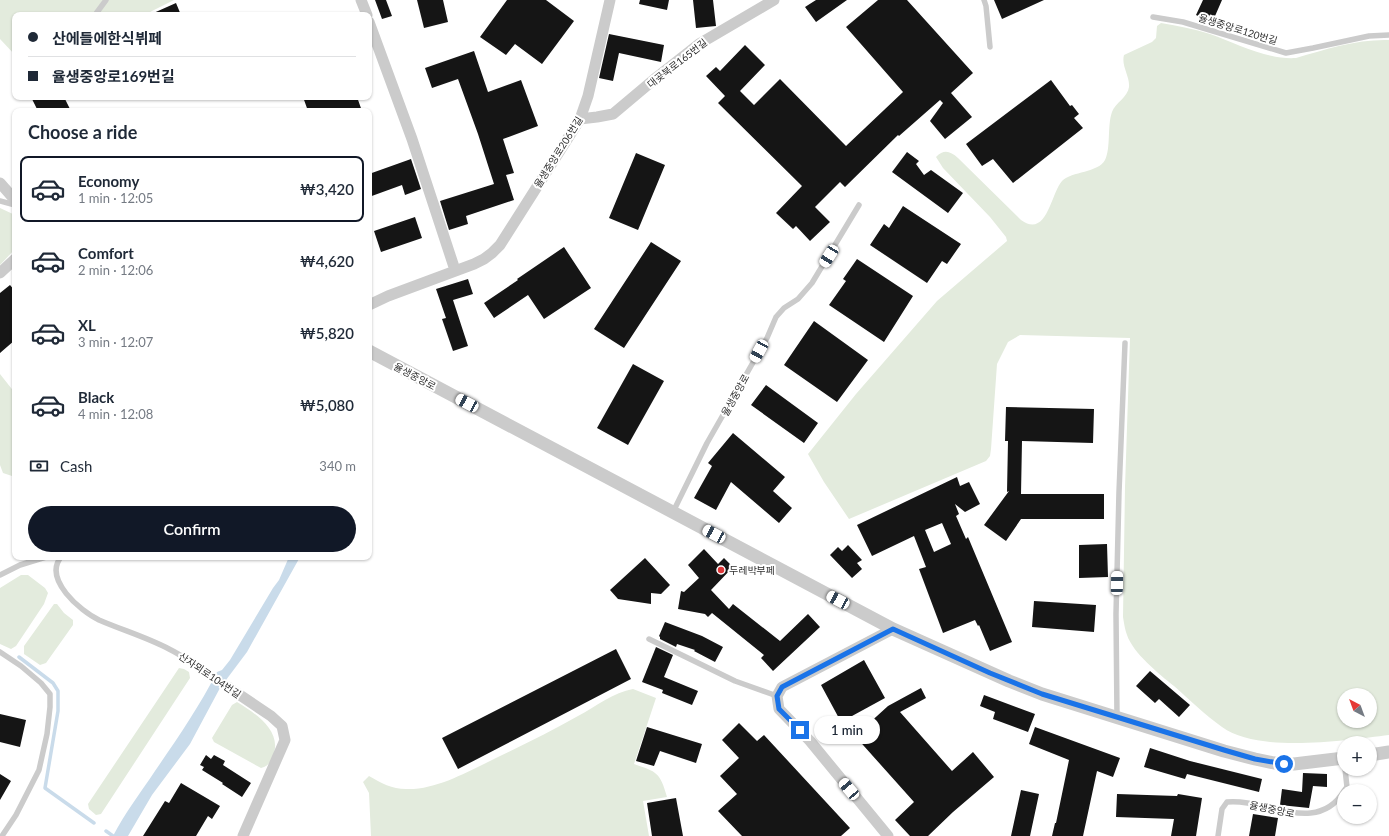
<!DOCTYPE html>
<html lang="en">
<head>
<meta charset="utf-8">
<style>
  :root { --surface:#fff; --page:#f2f2f3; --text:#1f2937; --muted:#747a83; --line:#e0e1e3; --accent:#111827 }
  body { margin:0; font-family:Lato,"Noto Sans KR",sans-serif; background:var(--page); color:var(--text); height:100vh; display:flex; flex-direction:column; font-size:15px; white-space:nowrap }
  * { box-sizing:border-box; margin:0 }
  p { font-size:13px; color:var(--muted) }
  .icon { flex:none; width:22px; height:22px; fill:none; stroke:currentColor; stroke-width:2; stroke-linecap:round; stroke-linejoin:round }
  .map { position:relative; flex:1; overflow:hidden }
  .drawer { position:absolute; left:12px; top:108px; width:360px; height:452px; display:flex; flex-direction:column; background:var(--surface); border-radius:8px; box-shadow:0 1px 3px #0004 }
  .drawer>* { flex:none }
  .banner { position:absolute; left:12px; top:12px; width:360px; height:88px; border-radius:8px; box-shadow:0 1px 3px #0004; display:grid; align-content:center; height:88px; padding:0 16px; background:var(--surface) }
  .needle { width:26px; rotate:319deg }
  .buttons { position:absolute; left:1337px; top:688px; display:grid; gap:8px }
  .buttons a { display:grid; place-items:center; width:40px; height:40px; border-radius:50%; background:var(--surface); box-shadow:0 1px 3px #0004; font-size:20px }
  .end { position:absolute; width:18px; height:18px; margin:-9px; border:5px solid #1a73e8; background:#fff; box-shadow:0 0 0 2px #fff }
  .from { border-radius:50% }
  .bubble { position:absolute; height:28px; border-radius:14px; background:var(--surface); box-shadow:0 1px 3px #0004; font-size:13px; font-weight:600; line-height:28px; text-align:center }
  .car { position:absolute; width:12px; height:24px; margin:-12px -6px; border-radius:5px; box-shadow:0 0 3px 1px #0007; background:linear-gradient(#fff 24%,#345 0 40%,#fff 0 76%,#345 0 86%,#fff 0) }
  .banner b { display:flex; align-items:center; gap:14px; height:38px; font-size:15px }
  .banner b+b { border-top:1px solid var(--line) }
  .banner i { width:10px; height:10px; background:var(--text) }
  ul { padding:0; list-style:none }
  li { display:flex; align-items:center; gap:12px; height:66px; margin:0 8px 6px; padding:0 8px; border:2px solid transparent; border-radius:8px }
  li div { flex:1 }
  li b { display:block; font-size:15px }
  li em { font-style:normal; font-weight:600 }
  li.active { border-color:var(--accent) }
  li>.icon { width:36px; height:36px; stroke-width:1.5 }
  h2 { padding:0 16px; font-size:18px; line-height:48px }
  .pay { display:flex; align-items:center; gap:10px; height:44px; padding:0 16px; font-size:15px }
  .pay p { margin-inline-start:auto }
  .primary-button { display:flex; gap:8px; margin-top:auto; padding:8px 16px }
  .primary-button a { flex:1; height:46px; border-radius:24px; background:var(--accent); color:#fff; font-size:16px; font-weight:600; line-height:46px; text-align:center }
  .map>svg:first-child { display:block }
  .green { fill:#e3ebdd; fill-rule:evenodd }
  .water { fill:#c9dbea }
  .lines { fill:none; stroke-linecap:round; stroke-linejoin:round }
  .stream { stroke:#c9dbea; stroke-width:3.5 }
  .building { fill:#151515; fill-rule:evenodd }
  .service { stroke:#cbcbcb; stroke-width:5.5 }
  .minor { stroke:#cbcbcb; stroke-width:11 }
  .tertiary { stroke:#cbcbcb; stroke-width:13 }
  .route { stroke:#1a73e8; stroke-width:5 }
  .poi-dot { fill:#de3739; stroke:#fff; stroke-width:1.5 }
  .labels { text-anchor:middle; stroke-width:4; stroke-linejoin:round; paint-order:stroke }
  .street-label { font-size:10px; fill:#2e2e2e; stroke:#fff }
  .poi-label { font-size:10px; fill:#2e2e2e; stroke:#fff; text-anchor:start }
</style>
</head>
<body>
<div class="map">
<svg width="1389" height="836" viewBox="0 0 1389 836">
  <rect width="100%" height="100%" fill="#fff"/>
  <path class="green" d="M0,0h174l-30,15h-42l-1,-2 -5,2h-81v40l-15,-16z
    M1161,23c17,3 33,6 49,11 25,9 58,26 86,24 30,-9 62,-19 93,-18v695c-44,5 -129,19 -167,-8 -17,-12 -32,-27 -48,-41 -15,-12 -41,-33 -47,-51 -2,-5 -3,-12 -4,-18l2,-130 5,-149 -110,-3 -12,7 -11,22 -6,85 -1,7 -4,5 -137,58 -25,-37 -16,-28 48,-60 81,-93 70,-60 -1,-4 -16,-20 -47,-49 -7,-11c8,-8 14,-6 22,1l63,62c26,19 30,-27 41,-39 10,-10 36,-8 43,-21 6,-12 2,-34 7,-48 3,-9 16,-15 17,-25 1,-11 -8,-21 -5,-32l28,-13 4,-4 1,-12zM1344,695h26v26h-26z
    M0,208l15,7v34l-15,16z
    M0,374l15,19v84l-12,-4 -3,-8z
    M21,575h7l17,13 3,5 -4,11 -28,42 -5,3 -11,-5v-56z
    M54,604h3l7,9 9,7v5l-27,38 -6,2 -16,-11v-8z
    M179,668l5,1 5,3 1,6 -89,136 -5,1 -7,-6 -1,-5z
    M633,689l23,9 -22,66c23,8 26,8 33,33l-24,4 6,35h-278l-2,-43 -6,-11 6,-6c12,7 23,13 37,13 28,1 55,-14 80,-26 31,-15 62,-30 92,-47 17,-9 36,-24 55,-27z
    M237,702c18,11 46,29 36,54 -3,7 -5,10 -12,12l-47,-26 -2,-4 20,-33z"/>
  <path class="water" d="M289,557h11l-53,95 -27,36 -30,56 -38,51 -24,41h-15c12,-23 28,-44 42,-65 22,-32 44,-64 62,-99l5,-2 8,-10 43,-72 6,-8z"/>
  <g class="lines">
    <path class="stream" d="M19,657l34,26 5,8v20l-13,77 49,35
      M106,831l7,5"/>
  </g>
  <path class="building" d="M375,0h11l6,16 -10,3z
    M417,0h26l5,22 -24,6z
    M507,0h39l28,21 -32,43 -27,-20 -9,11 -26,-18z
    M640,0h29l-2,10 -28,-6z
    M693,0h20l3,26 -20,2z
    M816,0h31l-31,22 -11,-15z
    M878,0h29l66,73 -22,20 21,24 -27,22 -15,-18 13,-18 -3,-3 -41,36 -1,-1 -53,52 -5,-5 -25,25 15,15 -20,19 -14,-15 -3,3 -17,-16 26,-27 -84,-83 7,-7 -19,-20 10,-9 4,4 25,-26 20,20 -25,26 14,14 26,-26 66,67 57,-54 -57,-65z
    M994,0h50l-42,19z
    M1203,0h19l-10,23 -16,-8z
    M176,3l5,12h-32z
    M609,34l55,11 -3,17 -42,-9 -6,28 -14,-3z
    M474,51l14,41 33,-12 17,46 -35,13 11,34 -8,2 8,25 -48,16 2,8 -19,6 -9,-29 54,-17 -16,-50 -20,-55 -26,9 -7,-20z
    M1051,80l19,26 2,-1 7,9 -5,4 9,10 -70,55 -20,-24 -11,7 -16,-22z
    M31,97h33l7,14h-33z
    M303,97h54l5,14h-54z
    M907,152l12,9 -3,3 8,11 7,-5 32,23 -15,20 -56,-41z
    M636,153l29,12 -27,65 -29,-12z
    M411,159l10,30 -16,6 -3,-10 -33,12v-23z
    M903,206l58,38 -14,20 -5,-3 -15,22 -57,-38 14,-21 5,4z
    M415,217l7,21 -41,14 -7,-21z
    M651,242l30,19 -57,87 -30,-19z
    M564,247l27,41 -47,31 -16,-24 -34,23 -10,-15 34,-23 -1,-1z
    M857,259l56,37 -29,46 -55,-37 17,-24 -3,-2z
    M468,279l5,15 -20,6 15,46 -15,5 -11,-32 4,-1 -10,-29z
    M10,285l5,6v49l-15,13v-60z
    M814,321l54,39 -31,42 -53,-37z
    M633,364l31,17 -36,64 -31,-17z
    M766,385l52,38 -14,20 -53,-38z
    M1006,407l88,2 -1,34 -71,-2 -1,53h83v25h-83l-15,22 -22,-16 25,-34 -2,1 1,-51h-3z
    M733,433l52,44 -12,14 19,17 -13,15 -48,-41 -15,28 -22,-12 18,-32 -4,-3z
    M957,477l3,9 9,-4 11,22 -15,8 -10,-8 4,10 -3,2 10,23 2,-2 44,105 -22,9 -11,-26 -1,1 -3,-6 -32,13 -24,-64 7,-2 -12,-31 -42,20 -15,-31zM942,523l9,21 -17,8 -9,-22z
    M1107,544l1,33 -29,1v-33z
    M848,545l14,15 -5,3 5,6 -10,9 -22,-23 8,-8 4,4z
    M704,549l14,15 6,-6 9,9 -22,23 18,19 4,-5 47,37 28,-27 12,13 -47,44 -12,-13 3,-3 -52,-42 -4,4 -3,-3 -27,-5 3,-18 3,1 15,-14 -11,-13z
    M645,558l25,27 -9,9 -10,-1v11l-33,-5 -8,-9z
    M1034,601l62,4 -2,27 -62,-5z
    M665,622l37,14 21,11 -8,15 -21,-11 1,-1 -18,-6 -1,3 -16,-8v-2l-1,-1z
    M656,647l17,8 -9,22 34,14 -6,14 -30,-12 1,-3 -21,-8z
    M616,649l15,30 -173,90 -16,-31z
    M864,660l21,38 -44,24 -20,-37z
    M1150,671l40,34 -11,12 -20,-18 -4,4 -19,-17z
    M921,688l5,10 -26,14 52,59 21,-19 21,25 -41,35 -25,24h-18l-15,-16 19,-18 -59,-66 33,-30z
    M984,695l51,19 -7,18 -35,-13 2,-7 -15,-6z
    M0,714l26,6 -6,27 -20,-5z
    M739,723l18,18 7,-6 86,93 -9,8h-99l-24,-25 19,-17 -17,-18 19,-18 -17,-18z
    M647,727l55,17 -6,19 -36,-12 -6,15 -18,-5z
    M1035,727l85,31 -7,19 -16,-6 -14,65h-31l3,-13h1l13,-63 -40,-16z
    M1150,748l40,13 72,18 -3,13 -72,-18 -2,5 -41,-12z
    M206,755l5,4 3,-4 11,6 -2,4 28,18 -9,14 -20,-13 1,-1 -21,-13 2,-3 -4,-2z
    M1303,773l24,1v13l-14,-1 -4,22 -29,-3 2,-16 20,3z
    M0,774l11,7 -11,19z
    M181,783l39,23 -8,13 -4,-3 -12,20h-53l22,-35 4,2z
    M1021,790l18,4 -9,42h-19z
    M1117,794l60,2 1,-2 24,4 -6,38h-25l3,-17 -58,-2z
    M676,798l7,38h-31l-5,-33z
    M1253,814l25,4 -3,18h-26z"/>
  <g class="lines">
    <path class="service" d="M984,0l2,6 4,41
      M95,15l11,-15
      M1153,17l30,5 103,31 27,-5 56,-12 20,-1
      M0,201l15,4
      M673,512l34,-69 60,-105 9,-21 8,-9 14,-9 14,-16 47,-78
      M61,557c-18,22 19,54 38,63 23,10 47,17 70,29 20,10 40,25 59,38
      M0,575l20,-10 26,-8
      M649,639l86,42 42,15
      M0,652l21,14 20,17 9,11v13l-3,27 -8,36 -23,45 -14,21
      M1117,717l-1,-103 3,-122 6,-149
      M1344,791l3,-4 -2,-18
      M1218,836l4,-27 5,-7c39,-4 90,34 117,-11"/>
    <path class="minor" d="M361,0l6,15
      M369,22l43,117 43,131
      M580,119l17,-2 16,-3 44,-37 42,-33 75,-44
      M0,183l15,17
      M0,273l15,-14
      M369,305l19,-9 86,-32 10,-5 8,-6 8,-8 7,-11 73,-115 8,-23 22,-96
      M228,687l43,29 11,10 3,14 -42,96
      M888,836l-78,-95 -31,-32 -2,-13 5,-9 111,-58"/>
    <path class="tertiary" d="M369,351l524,278 116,52 33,13 182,57 31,8 19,4 20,1 50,-6
      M1370,755l19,-3"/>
  </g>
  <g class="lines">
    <path class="route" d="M800,730l-21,-21 -2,-13 5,-9 111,-58 97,44 52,21 182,56 31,9 29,5"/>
  </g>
  <circle class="poi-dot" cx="721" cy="570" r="4"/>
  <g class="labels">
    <g class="street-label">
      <text transform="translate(1238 29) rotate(17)" y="4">율생중앙로120번길</text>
      <text transform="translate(677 63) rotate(-38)" y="4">대곶북로165번길</text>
      <text transform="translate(558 152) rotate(-58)" y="4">율생중앙로206번길</text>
      <text transform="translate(415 376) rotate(28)" y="4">율생중앙로</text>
      <text transform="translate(735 395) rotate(-61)" y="4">율생중앙로</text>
      <text transform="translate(210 675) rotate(34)" y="4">산자뫼로104번길</text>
      <text transform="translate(1272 809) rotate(12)" y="4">율생중앙로</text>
    </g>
    <g class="poi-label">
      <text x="729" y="574">두레박부페</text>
    </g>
  </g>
</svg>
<div class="buttons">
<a><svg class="needle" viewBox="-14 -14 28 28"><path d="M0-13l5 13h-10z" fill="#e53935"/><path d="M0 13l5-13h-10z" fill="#747a83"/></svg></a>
<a>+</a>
<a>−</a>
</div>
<i class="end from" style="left:1284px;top:764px"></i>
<i class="end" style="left:800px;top:730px"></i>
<div class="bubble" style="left:814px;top:716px;width:66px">1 min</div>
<i class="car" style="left:829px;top:256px;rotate:212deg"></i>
<i class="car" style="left:759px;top:351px;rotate:209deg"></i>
<i class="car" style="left:467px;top:403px;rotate:298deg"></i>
<i class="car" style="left:714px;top:534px;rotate:298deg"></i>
<i class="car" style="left:1117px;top:583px;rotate:1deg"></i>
<i class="car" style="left:838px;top:600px;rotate:298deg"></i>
<i class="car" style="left:849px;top:789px;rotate:320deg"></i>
<div class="banner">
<b><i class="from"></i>산에들에한식뷔페</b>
<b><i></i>율생중앙로169번길</b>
</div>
<section class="drawer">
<h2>Choose a ride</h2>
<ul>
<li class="active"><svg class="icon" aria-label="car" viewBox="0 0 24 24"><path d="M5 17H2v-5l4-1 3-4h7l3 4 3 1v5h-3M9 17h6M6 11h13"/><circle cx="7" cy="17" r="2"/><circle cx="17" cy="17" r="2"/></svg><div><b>Economy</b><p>1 min · 12:05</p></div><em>₩3,420</em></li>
<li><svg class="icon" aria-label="car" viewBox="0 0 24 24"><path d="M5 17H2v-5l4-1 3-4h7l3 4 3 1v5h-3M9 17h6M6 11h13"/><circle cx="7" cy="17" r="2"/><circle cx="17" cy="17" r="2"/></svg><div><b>Comfort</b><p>2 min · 12:06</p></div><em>₩4,620</em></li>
<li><svg class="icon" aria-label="car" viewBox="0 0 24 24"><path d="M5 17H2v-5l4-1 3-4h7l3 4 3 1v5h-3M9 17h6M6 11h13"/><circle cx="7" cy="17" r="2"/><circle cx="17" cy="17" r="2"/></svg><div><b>XL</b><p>3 min · 12:07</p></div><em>₩5,820</em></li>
<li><svg class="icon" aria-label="car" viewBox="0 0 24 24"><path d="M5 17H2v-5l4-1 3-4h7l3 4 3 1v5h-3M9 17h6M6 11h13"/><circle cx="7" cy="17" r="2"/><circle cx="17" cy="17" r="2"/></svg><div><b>Black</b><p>4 min · 12:08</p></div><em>₩5,080</em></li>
</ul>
<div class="pay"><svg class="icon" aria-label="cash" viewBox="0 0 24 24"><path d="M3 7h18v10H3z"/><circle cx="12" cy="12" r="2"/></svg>Cash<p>340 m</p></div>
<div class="primary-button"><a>Confirm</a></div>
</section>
</div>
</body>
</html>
